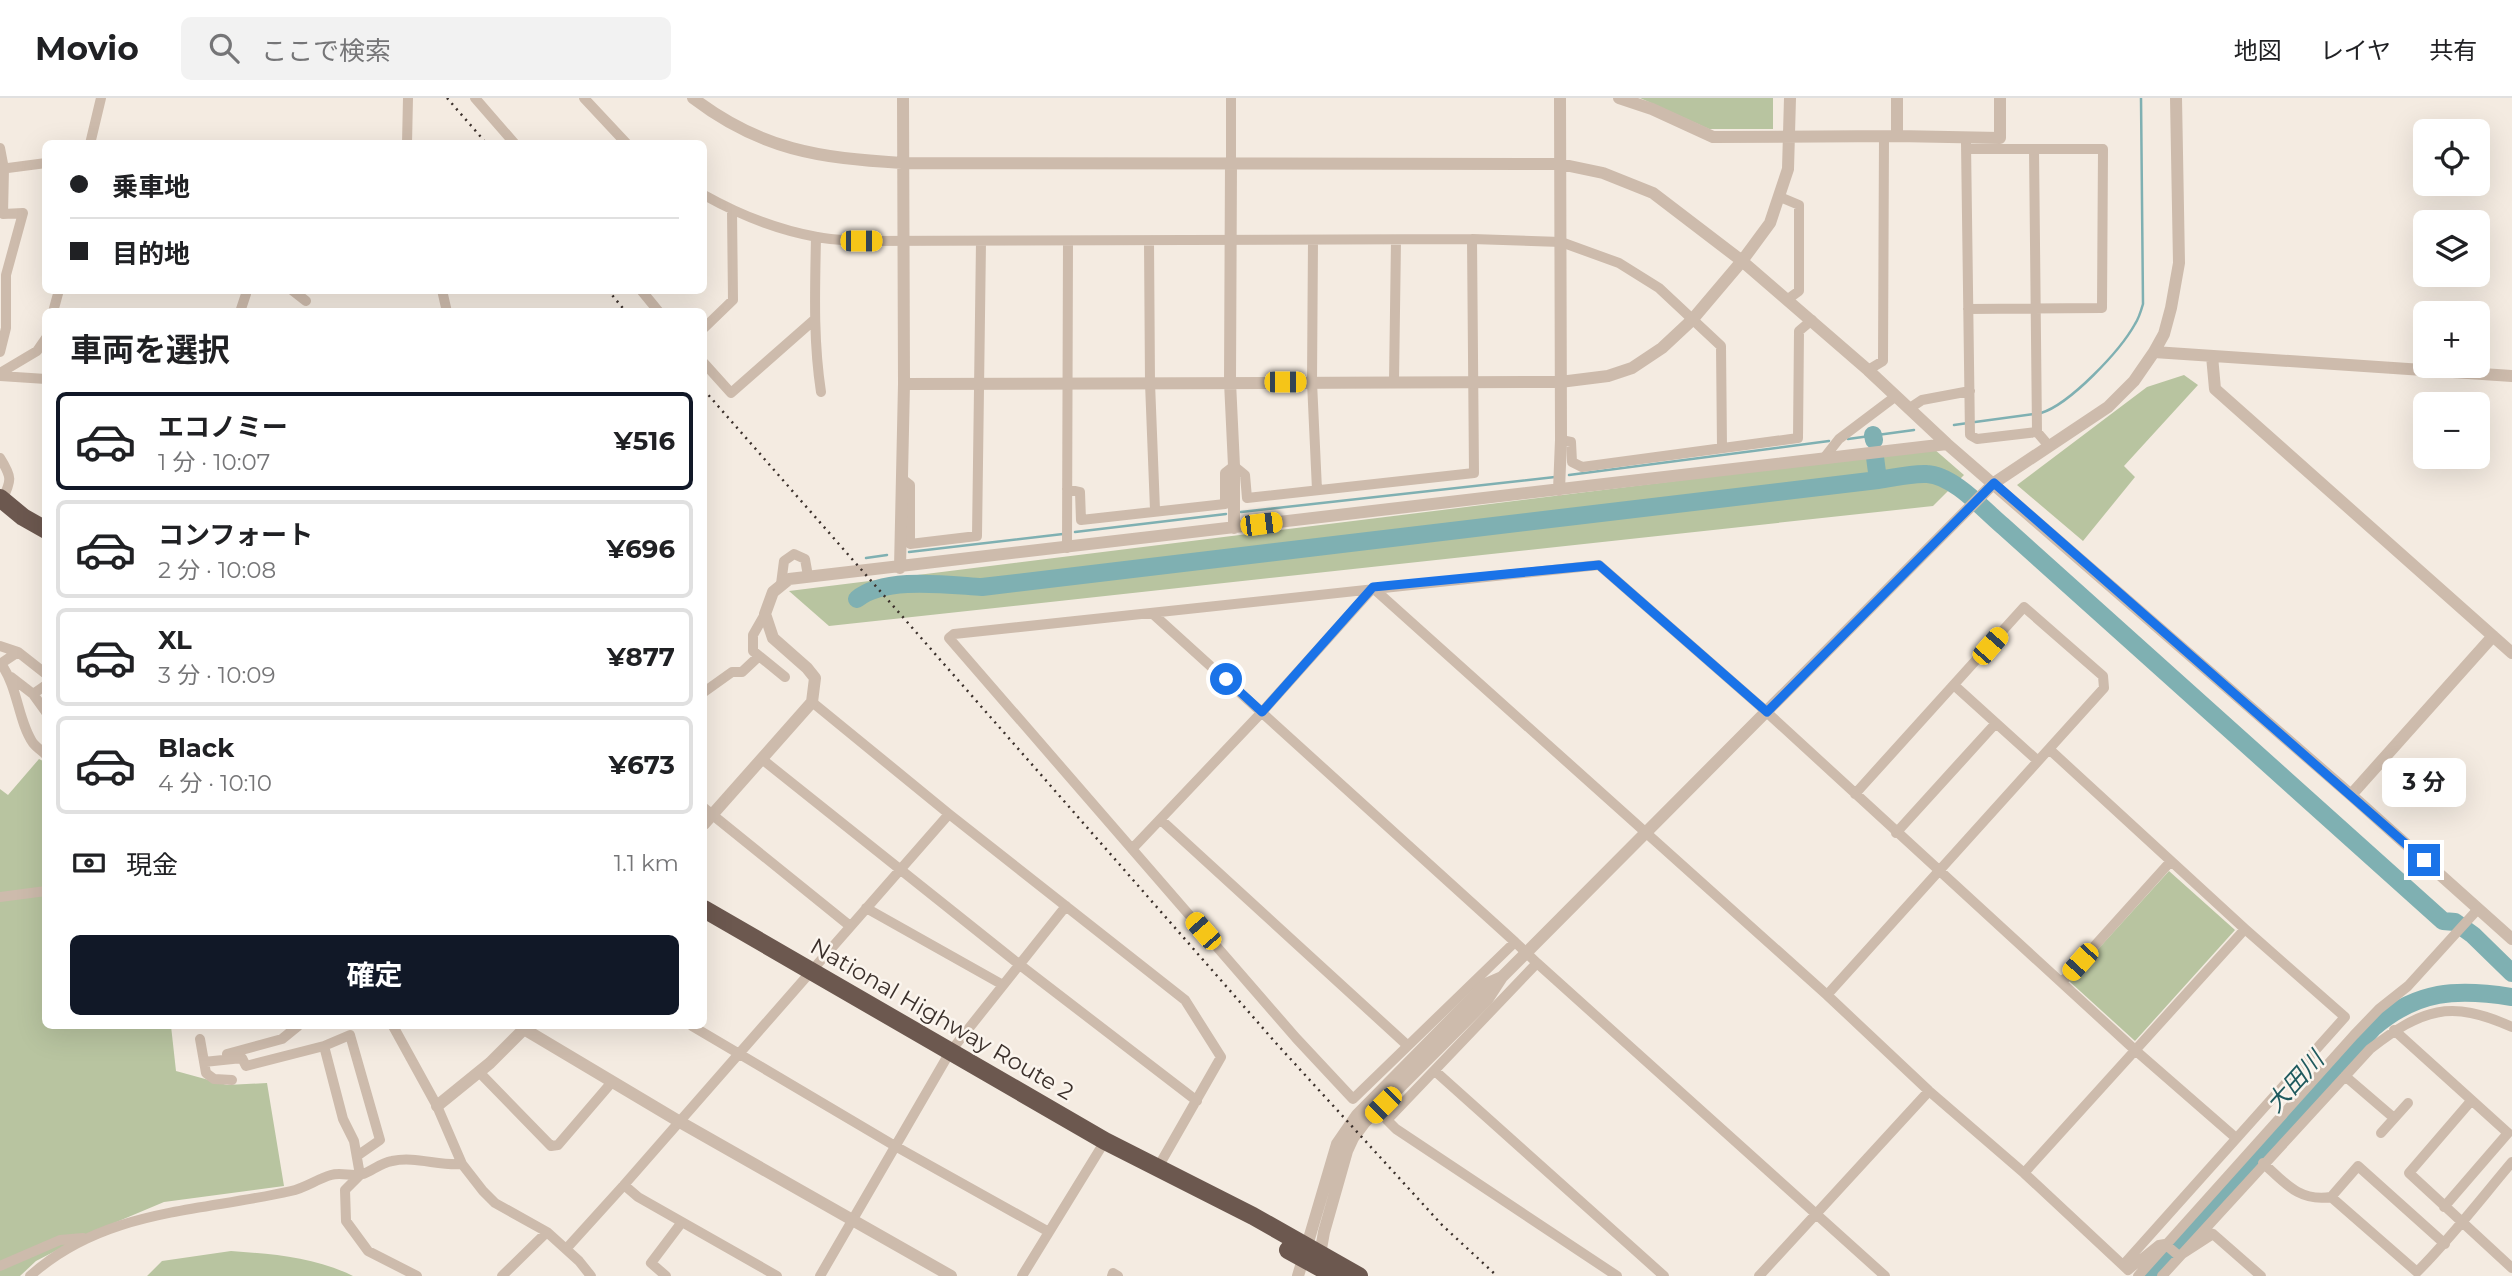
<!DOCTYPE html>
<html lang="ja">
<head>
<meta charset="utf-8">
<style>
  :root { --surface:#fff; --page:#f2f2f2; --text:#202124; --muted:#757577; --line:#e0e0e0; --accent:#111827 }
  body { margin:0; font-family:Montserrat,"Noto Sans JP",sans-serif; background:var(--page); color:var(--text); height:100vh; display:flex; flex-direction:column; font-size:26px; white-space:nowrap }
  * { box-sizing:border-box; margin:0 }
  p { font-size:23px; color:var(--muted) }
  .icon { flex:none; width:38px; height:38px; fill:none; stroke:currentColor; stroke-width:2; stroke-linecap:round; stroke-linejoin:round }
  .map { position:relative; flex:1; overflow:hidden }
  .side { position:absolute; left:42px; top:210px; width:665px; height:721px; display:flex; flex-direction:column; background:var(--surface); border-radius:10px; box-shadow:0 7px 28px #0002 }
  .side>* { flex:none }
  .guide { position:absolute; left:42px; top:42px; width:665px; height:154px; border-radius:10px; box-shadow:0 7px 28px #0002; display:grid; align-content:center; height:154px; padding:0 28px; background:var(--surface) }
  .controls { position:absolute; left:2413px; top:21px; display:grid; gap:14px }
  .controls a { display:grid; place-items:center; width:77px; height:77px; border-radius:10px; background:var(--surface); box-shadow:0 7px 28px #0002; font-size:35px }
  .end { position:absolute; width:32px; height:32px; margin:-16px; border:9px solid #1a73e8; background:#fff; box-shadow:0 0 0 4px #fff }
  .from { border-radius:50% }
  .bubble { position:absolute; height:49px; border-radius:10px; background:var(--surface); box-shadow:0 7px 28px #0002; font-size:23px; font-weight:700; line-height:49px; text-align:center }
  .car { position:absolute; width:21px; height:42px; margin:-21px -10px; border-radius:9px; box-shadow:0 0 5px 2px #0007; background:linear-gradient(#f5c518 24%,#345 0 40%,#f5c518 0 76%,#345 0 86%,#f5c518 0) }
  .guide b { display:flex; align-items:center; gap:24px; height:66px; font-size:26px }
  .guide b+b { border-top:2px solid var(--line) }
  .guide i { width:18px; height:18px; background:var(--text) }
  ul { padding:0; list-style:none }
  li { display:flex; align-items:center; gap:21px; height:98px; margin:0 14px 10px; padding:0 14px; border:4px solid var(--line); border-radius:10px }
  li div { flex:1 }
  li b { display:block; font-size:26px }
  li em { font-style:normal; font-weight:700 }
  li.current { border-color:var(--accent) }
  li>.icon { width:63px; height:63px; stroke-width:1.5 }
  h2 { padding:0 28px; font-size:32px; line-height:84px }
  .pay { display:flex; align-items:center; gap:18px; height:77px; padding:0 28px; font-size:26px }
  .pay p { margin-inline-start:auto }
  .cta { display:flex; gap:14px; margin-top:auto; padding:14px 28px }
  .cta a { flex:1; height:80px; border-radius:10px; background:var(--accent); color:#fff; font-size:28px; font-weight:700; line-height:80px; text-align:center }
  header { display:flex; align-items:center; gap:42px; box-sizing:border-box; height:98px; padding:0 35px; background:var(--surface); border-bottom:2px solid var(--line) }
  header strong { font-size:33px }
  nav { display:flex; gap:38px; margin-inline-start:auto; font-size:24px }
  .search { width:490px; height:63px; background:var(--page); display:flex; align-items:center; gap:18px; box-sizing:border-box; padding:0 24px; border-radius:10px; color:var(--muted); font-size:26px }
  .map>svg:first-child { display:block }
  .green { fill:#b8c4a0 }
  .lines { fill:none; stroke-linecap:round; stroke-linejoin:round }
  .stream { stroke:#7fb0b2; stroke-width:2.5 }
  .river { stroke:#7fb0b2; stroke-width:18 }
  .minor { stroke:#cdbbac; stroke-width:10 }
  .tertiary { stroke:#cdbbac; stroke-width:12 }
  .trunk { stroke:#6c584f; stroke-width:18 }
  .rail { stroke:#3b302b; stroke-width:2.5; stroke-dasharray:2 5; stroke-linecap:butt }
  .route { stroke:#1a73e8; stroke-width:9 }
  .labels { text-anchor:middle; stroke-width:5; stroke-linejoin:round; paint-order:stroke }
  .street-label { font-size:23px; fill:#3b302b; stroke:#fbf5ee }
  .water-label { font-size:24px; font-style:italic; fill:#1f5a5e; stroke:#fbf5ee }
</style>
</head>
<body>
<header>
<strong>Movio</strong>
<div class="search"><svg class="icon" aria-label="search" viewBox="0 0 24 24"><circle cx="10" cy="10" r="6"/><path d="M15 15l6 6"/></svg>ここで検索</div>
<nav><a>地図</a><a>レイヤ</a><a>共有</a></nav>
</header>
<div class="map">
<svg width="2512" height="1178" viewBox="0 0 2512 1178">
  <rect width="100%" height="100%" fill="#f4ebe1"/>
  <path class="green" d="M1640,0h133v31h-64z
    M2184,277l14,10 -74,81 11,11 -52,64 -66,-56 130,-98z
    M1934,351l30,26 -31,31 -1104,120 -40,-35z
    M39,661l6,3 1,264h125l5,45 51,14 40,-2 17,103 -120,16 -76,32 -52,27 -16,15h-20v-487l8,6z
    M2169,773l66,59 -100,111 -66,-60z
    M231,1153c42,3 84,6 122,25h-206l15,-15z"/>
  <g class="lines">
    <path class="stream" d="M2041,315c29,-9 79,-62 94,-89 4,-6 6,-13 8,-20l-2,-206
      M1975,324l59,-8
      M1954,327l14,-2
      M1848,341l66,-9
      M1569,377l260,-34
      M1241,414l314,-35
      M1075,434l151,-18
      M909,454l154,-18
      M866,460l21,-3"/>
    <path class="river" d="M1873,337l1,5
      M1875,359l3,23
      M857,501c27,-23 91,-14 125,-12l896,-107c15,-2 33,-7 49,-6 26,1 57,36 76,52l440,395 12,1 18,13 39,38
      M2153,1178l220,-248c44,-38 84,-40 139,-31"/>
    <path class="minor" d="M475,0l40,46
      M584,0l43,46
      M1231,0v64
      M1966,45l4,292 7,4 60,-7
      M90,46l11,-46
      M407,46l1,-46
      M0,50l4,21 -1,45 20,-1 -17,62v53l-6,24
      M1966,51h137l-1,159 -134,1
      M2034,51l3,283 12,14
      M0,71l46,-6
      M704,97c34,19 74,35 113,42 14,3 29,3 44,4l611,-2 89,3 58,21 40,25 62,58 1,102
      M1780,99l19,8v86l-11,8
      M816,139c-1,52 -3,103 5,155
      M1313,142l-1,142 5,108
      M1149,143l1,142 5,127
      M292,192l14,11
      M442,192l5,22
      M641,192l18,22
      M53,214l6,-22
      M240,214l6,-18
      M704,230l29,-28 -1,-90
      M704,265l27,30 83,-73
      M1868,272l15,-9 1,-224
      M0,275l37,-22 9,-13
      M0,278l46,3
      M1394,284l2,-142
      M1910,310l12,-8 48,-9
      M1561,342l10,2 1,20 10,5 216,-29 1,-107 13,-11
      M0,360c12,19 12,22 2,42
      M1824,360l15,-19 57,-43
      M901,380l9,7v59l67,-8 4,-294
      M1067,391l13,3 1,28 144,-16v-31l9,-7 11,9 2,23 227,-25 -2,-234
      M1067,450l1,-307
      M781,486l3,-23 10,-7 11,5 3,17
      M765,516l-12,21v16l32,26
      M1153,516l362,328
      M0,548l18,6
      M0,566l18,-12 28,22
      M1,566c17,23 17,57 32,79 3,4 9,8 13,12
      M11,579l22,17 13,18
      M1955,588l83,75
      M704,594l28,-20h10l16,-15
      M33,596l13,-9
      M812,604l137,112 236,186 36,57 -64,112
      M2049,651l196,180 100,88 -221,247
      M763,662l257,205 177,136
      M704,710l146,118
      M1161,722l246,225
      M1896,735l100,-110
      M1132,751l130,-137 111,-124 454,407 102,96 95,82 104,97 31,-25 6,-1 14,12 34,-22
      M0,799l46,-6
      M866,810l137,77
      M1537,865l348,313
      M2062,884l109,-121
      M1827,897l277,-307 -1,-12 -79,-69 -169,187
      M393,928l44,80 25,58 21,27 12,12 52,29 32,29 12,15
      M692,928l203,120 154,86
      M2394,932l114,103 -64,74
      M200,941l6,34 8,6 18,1
      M324,948l19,73 11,22 6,34 -15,15 1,31 22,30 49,25
      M227,956l55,-15 16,-13
      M204,964l38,-4 4,8 78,-20 26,-11 30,105 -23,16
      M1435,973l229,205
      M479,974l72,74 7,-1 54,-63
      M2345,978l49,42
      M2471,1003l-62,72 103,95
      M2381,1035l27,-30
      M2263,1065c22,20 36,39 68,34l27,-31 87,78
      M2024,1075l221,-244
      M624,1087l14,12 139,79
      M2331,1099l86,75c34,-34 63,-72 95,-110
      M2207,1134l6,2 48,42
      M566,1151l58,-64 325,-371
      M0,1168l60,-26 23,-2
      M30,1178c74,-67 169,-64 261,-85 14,-3 26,-12 40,-16 10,-3 22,2 32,-1 10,-4 18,-11 29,-13 23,-5 47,5 70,3
      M502,1178l45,-44
      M666,1178l-15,-13 31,-41
      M820,1178l130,-224 116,-146
      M1022,1178l83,-135
      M1112,1178l1,-3 5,3
      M1617,1178l-221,-147 -9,-9 150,-157 -22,-21 -162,157 -57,-61 -347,-400 5,-4 645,-69 161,141 375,344 101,88
      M1759,1178l170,-185
      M2138,1178l216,-241 25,-26 29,-23 70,-77
      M2162,1178l208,-227c52,-40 80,-50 142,-22"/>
    <path class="tertiary" d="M693,0c68,52 126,60 209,65l658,1 43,9 50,20 89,68 126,109 79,74 404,351 161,144
      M1619,0l33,11 61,28 184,-1 103,2v-40
      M1897,38v-38
      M1231,64l-1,220 4,84v62
      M2154,254l358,24
      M2212,258l3,33 297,264
      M904,286l656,-2 48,-6 24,-8 30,-20 30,-28 50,-59 28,-38 18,-54 2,-71
      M1559,392l2,-50 -1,-342
      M900,470l4,-184 -1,-286
      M2351,697l142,-159
      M704,726l108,-122 3,-24 -8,-10 -34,-30 -8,-24 8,-22 16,-13 1158,-135
      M524,931l156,93 271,154
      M437,1008l53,-43 37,-37
      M1319,1162l5,-28 23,-81 6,-13 12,-16 122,-122 15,-23 492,-494 114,-76 26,-26 20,-29 10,-18 7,-26 8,-45 -3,-165
      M1298,1178l39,-132 20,-29 129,-131 16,-7"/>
    <path class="trunk" d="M0,400l23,19 23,13
      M704,811l401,232 148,75 106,60
      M1288,1152l47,26"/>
    <path class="rail" d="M447,0l40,46
      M608,192l18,22
      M704,292l571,652 167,183 55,51"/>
  </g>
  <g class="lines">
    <path class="route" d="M1226,581l36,33 111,-125 226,-22 168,147 227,-229 430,377"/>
  </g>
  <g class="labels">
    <g class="street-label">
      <text transform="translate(942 921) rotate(30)" y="8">National Highway Route 2</text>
    </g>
    <g class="water-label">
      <text transform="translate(2295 984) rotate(-48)" y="8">大田川</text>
    </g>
  </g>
</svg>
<div class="controls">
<a><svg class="icon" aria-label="locate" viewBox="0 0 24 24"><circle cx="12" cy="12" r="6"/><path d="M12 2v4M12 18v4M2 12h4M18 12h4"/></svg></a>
<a><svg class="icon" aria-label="layers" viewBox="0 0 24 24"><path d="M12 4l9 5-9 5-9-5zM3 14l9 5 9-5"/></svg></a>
<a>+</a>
<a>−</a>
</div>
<i class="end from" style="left:1226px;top:581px"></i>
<i class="end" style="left:2424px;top:762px"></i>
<div class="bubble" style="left:2382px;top:660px;width:84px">3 分</div>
<i class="car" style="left:861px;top:143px;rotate:90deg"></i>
<i class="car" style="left:1285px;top:284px;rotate:90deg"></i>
<i class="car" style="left:1261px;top:426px;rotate:83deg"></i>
<i class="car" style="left:1990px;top:548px;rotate:41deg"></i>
<i class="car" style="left:1203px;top:833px;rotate:319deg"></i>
<i class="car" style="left:2080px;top:864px;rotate:222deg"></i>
<i class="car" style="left:1383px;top:1007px;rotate:225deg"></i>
<div class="guide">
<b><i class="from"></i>乗車地</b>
<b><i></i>目的地</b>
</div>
<section class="side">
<h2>車両を選択</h2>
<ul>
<li class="current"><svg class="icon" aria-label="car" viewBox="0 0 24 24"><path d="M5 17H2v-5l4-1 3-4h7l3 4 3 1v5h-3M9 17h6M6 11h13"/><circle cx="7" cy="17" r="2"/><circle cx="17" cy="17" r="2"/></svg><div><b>エコノミー</b><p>1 分 · 10:07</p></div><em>¥516</em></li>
<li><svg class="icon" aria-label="car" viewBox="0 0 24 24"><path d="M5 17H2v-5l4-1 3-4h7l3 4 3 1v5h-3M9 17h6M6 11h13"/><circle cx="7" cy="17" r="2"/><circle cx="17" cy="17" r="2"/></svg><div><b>コンフォート</b><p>2 分 · 10:08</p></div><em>¥696</em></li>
<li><svg class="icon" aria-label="car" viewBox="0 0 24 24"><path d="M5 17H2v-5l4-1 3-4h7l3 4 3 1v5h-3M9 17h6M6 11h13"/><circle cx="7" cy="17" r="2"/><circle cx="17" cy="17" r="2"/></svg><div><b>XL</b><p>3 分 · 10:09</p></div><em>¥877</em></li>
<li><svg class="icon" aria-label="car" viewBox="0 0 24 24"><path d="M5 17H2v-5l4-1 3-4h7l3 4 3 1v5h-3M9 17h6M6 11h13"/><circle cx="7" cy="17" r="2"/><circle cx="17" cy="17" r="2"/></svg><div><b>Black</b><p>4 分 · 10:10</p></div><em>¥673</em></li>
</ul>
<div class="pay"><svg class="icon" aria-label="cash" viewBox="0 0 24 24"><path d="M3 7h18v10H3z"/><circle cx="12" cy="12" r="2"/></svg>現金<p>1.1 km</p></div>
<div class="cta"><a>確定</a></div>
</section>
</div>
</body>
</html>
